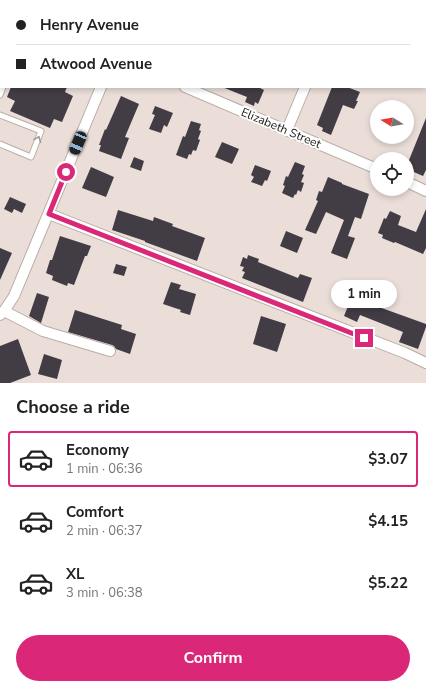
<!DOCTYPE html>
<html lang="en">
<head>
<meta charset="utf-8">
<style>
  :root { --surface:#fff; --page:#f2f2f2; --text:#222; --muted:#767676; --line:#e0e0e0; --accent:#db2777 }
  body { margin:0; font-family:"Nunito Sans",sans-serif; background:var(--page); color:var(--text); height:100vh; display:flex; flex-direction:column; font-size:15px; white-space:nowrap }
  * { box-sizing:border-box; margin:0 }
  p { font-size:13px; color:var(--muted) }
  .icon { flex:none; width:22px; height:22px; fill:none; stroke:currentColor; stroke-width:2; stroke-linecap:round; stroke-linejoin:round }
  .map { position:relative; height:383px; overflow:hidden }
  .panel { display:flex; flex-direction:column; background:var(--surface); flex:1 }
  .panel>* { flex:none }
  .top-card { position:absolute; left:0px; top:0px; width:426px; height:88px; box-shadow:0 2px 6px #0003; display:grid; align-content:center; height:88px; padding:0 16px; background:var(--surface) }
  .needle { width:26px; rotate:281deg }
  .fabs { position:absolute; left:370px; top:100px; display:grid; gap:8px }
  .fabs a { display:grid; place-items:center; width:44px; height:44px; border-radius:50%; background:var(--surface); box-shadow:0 2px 6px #0003; font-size:20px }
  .end { position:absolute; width:18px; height:18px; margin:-9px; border:5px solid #db2777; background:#fff; box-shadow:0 0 0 2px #fff }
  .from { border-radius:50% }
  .bubble { position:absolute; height:28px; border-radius:14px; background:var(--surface); box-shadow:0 2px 6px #0003; font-size:13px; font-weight:700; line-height:28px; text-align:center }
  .car { position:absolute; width:12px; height:24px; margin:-12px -6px; border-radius:5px; box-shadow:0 0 3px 1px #0007; background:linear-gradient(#222 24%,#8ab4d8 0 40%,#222 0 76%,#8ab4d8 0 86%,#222 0) }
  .top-card b { display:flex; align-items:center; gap:14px; height:38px; font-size:15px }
  .top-card b+b { border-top:1px solid var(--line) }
  .top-card i { width:10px; height:10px; background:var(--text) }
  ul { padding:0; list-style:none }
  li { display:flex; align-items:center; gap:12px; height:56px; margin:0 8px 6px; padding:0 8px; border:2px solid transparent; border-radius:4px }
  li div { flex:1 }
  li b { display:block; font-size:15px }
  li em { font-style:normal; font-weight:700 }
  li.current { border-color:var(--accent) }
  li>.icon { width:36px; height:36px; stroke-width:1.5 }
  h2 { padding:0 16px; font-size:18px; line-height:48px }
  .primary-button { display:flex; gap:8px; margin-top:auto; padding:8px 16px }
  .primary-button a { flex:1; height:46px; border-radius:24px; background:var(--accent); color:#fff; font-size:16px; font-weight:700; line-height:46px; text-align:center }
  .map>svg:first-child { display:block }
  .building { fill:#423c45 }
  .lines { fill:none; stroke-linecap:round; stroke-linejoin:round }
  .lane-casing { stroke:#b9ada7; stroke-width:7 }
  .street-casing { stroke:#b9ada7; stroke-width:12 }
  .lane { stroke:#fff; stroke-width:5 }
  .street { stroke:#fff; stroke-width:10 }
  .oneway { stroke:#9a9897 }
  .route { stroke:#db2777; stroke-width:5 }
  .labels { text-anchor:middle; stroke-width:4; stroke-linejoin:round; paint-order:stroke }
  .street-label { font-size:12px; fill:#1f1a18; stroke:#fff }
</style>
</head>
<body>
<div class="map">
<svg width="426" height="383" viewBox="0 0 426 383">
  <rect width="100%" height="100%" fill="#ebded8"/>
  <path class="building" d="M11,87h56l-2,5 8,4 -11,26 -8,-3 -4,9 -40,-17 5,-10 -8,-4z
    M222,87h36l6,3 -6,14 -3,-2 -1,4 -9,-4 2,-5z
    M332,87h15l13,5 -4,9h2l-4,8 -11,-4 -12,30 -9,-4 1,-3 -6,-3z
    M121,96l18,8 -14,33 4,1 -8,21 -22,-8 2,-6h-2l6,-16 1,1z
    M155,106l18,7 -6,14 -3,-2 -3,8 -12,-4 6,-14 -3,-1z
    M426,118v52l-3,6 -16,-7v-4z
    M191,121l10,3 -2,6 2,1 -3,8 2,1 -4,11 -3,-1 -2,5 -2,-1 -2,5 -11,-4 7,-19 2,1z
    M222,142l17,7 -7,15 -17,-7z
    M134,157l10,4 -3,10 -11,-4z
    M295,162l10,4 -3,8 2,1 -3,7 3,1 -3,9 -3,-2 -2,5 -1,-1 -2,4 -11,-5 3,-7 -2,-1 3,-9 2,1z
    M255,165l16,6 -4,10 -2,-1 -3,6 -11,-4 3,-5 -3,-2z
    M91,167l23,10 -8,20 -24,-9z
    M328,177l14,6v1l27,10 -8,25 -6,-2 -7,19 7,2 -8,21 -16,-6 13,-33 -18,-8 -10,22 -11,-4 13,-29 -2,-1 3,-9 3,1z
    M10,197l16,7 -4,9 -8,-4 -2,4 -8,-4z
    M426,209v39l-3,6 -28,-12 -1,1 -12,-5 1,-3 -5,-2 6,-15 2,1 4,-8 11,5 -3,9 18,7z
    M118,210l35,11 1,-4 19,7 -1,2 33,12 -8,23 -52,-19v-1l-33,-11z
    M286,231l17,7 -6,15 -17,-7z
    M60,236l31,10 -4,10h-2l-11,29 -6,-2 -1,3 -15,-6 1,-4 -7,-3 4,-13h2z
    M0,248l12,5 -12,27z
    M248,255l11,4 -1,3 40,16 2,-4 12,4 -9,24 -61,-24 3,-6 -3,-1 2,-4 -4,-1 3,-9 4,2z
    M116,264l11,3 -3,9 -11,-3z
    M171,282l10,3 -2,4 17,5 -6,21 -10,-3 1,-2 -18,-6z
    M355,289l14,6 -4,7 61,22v3l-8,22 -19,-7 4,-10 -43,-17 -3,7 -13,-6z
    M37,293l12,4 -8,26 -12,-7z
    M75,310l47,15 -1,4 15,5 -6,20 -14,-5 -2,-3 -2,-1 -44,-13z
    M261,316l25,8 -9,28 -24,-8z
    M18,339l13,36 -21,8h-10v-37z
    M44,354l18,6 -5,19 -19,-5z"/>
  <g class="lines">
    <g class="lane-casing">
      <path id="lane" d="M0,95l3,-8
        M0,115l41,16 -10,26 -31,-13"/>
    </g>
    <g class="street-casing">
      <path id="street" d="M4,1v-1
        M138,1l1,-1
        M342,1v-1
        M0,7l1,1
        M185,87l192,82
        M287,130l18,-43
        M407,182l19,9
        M49,214l356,139 21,10
        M4,311l39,20 67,20
        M0,315l4,-4 10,-15 87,-209"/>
    </g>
    <use href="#lane" class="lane"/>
    <use href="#street" class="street"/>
  </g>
  <defs><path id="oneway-chevron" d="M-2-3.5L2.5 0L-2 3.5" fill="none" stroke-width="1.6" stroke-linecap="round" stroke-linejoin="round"/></defs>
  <use class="oneway" href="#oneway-chevron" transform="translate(38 139) rotate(-69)"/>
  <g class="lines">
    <path class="route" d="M66,172l-17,42 315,124"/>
  </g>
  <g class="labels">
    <g class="street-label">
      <text transform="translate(281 128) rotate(23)" y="4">Elizabeth Street</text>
    </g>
  </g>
</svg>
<div class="fabs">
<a><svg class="needle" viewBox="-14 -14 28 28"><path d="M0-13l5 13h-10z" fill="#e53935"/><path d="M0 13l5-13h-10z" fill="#767676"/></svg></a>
<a><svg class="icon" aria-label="locate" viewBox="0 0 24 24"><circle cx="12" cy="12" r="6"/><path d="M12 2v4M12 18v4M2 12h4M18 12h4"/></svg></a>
</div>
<i class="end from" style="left:66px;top:172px"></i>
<i class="end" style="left:364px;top:338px"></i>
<div class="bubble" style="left:331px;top:280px;width:66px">1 min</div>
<i class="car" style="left:78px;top:143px;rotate:203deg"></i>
<div class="top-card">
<b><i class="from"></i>Henry Avenue</b>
<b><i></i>Atwood Avenue</b>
</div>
</div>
<section class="panel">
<h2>Choose a ride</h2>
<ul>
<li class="current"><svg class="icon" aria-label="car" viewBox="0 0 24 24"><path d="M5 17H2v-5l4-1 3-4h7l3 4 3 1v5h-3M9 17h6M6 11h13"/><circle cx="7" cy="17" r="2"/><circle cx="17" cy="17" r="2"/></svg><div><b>Economy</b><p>1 min · 06:36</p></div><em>$3.07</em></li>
<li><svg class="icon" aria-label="car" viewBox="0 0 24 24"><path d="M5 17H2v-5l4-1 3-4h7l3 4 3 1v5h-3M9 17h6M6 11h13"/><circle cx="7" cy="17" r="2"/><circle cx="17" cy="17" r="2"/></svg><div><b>Comfort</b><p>2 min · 06:37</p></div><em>$4.15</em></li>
<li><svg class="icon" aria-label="car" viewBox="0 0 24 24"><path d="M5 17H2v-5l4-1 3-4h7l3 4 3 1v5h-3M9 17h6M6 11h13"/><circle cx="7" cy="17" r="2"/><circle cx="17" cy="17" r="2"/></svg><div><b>XL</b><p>3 min · 06:38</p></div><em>$5.22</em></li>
</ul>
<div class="primary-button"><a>Confirm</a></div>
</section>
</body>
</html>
